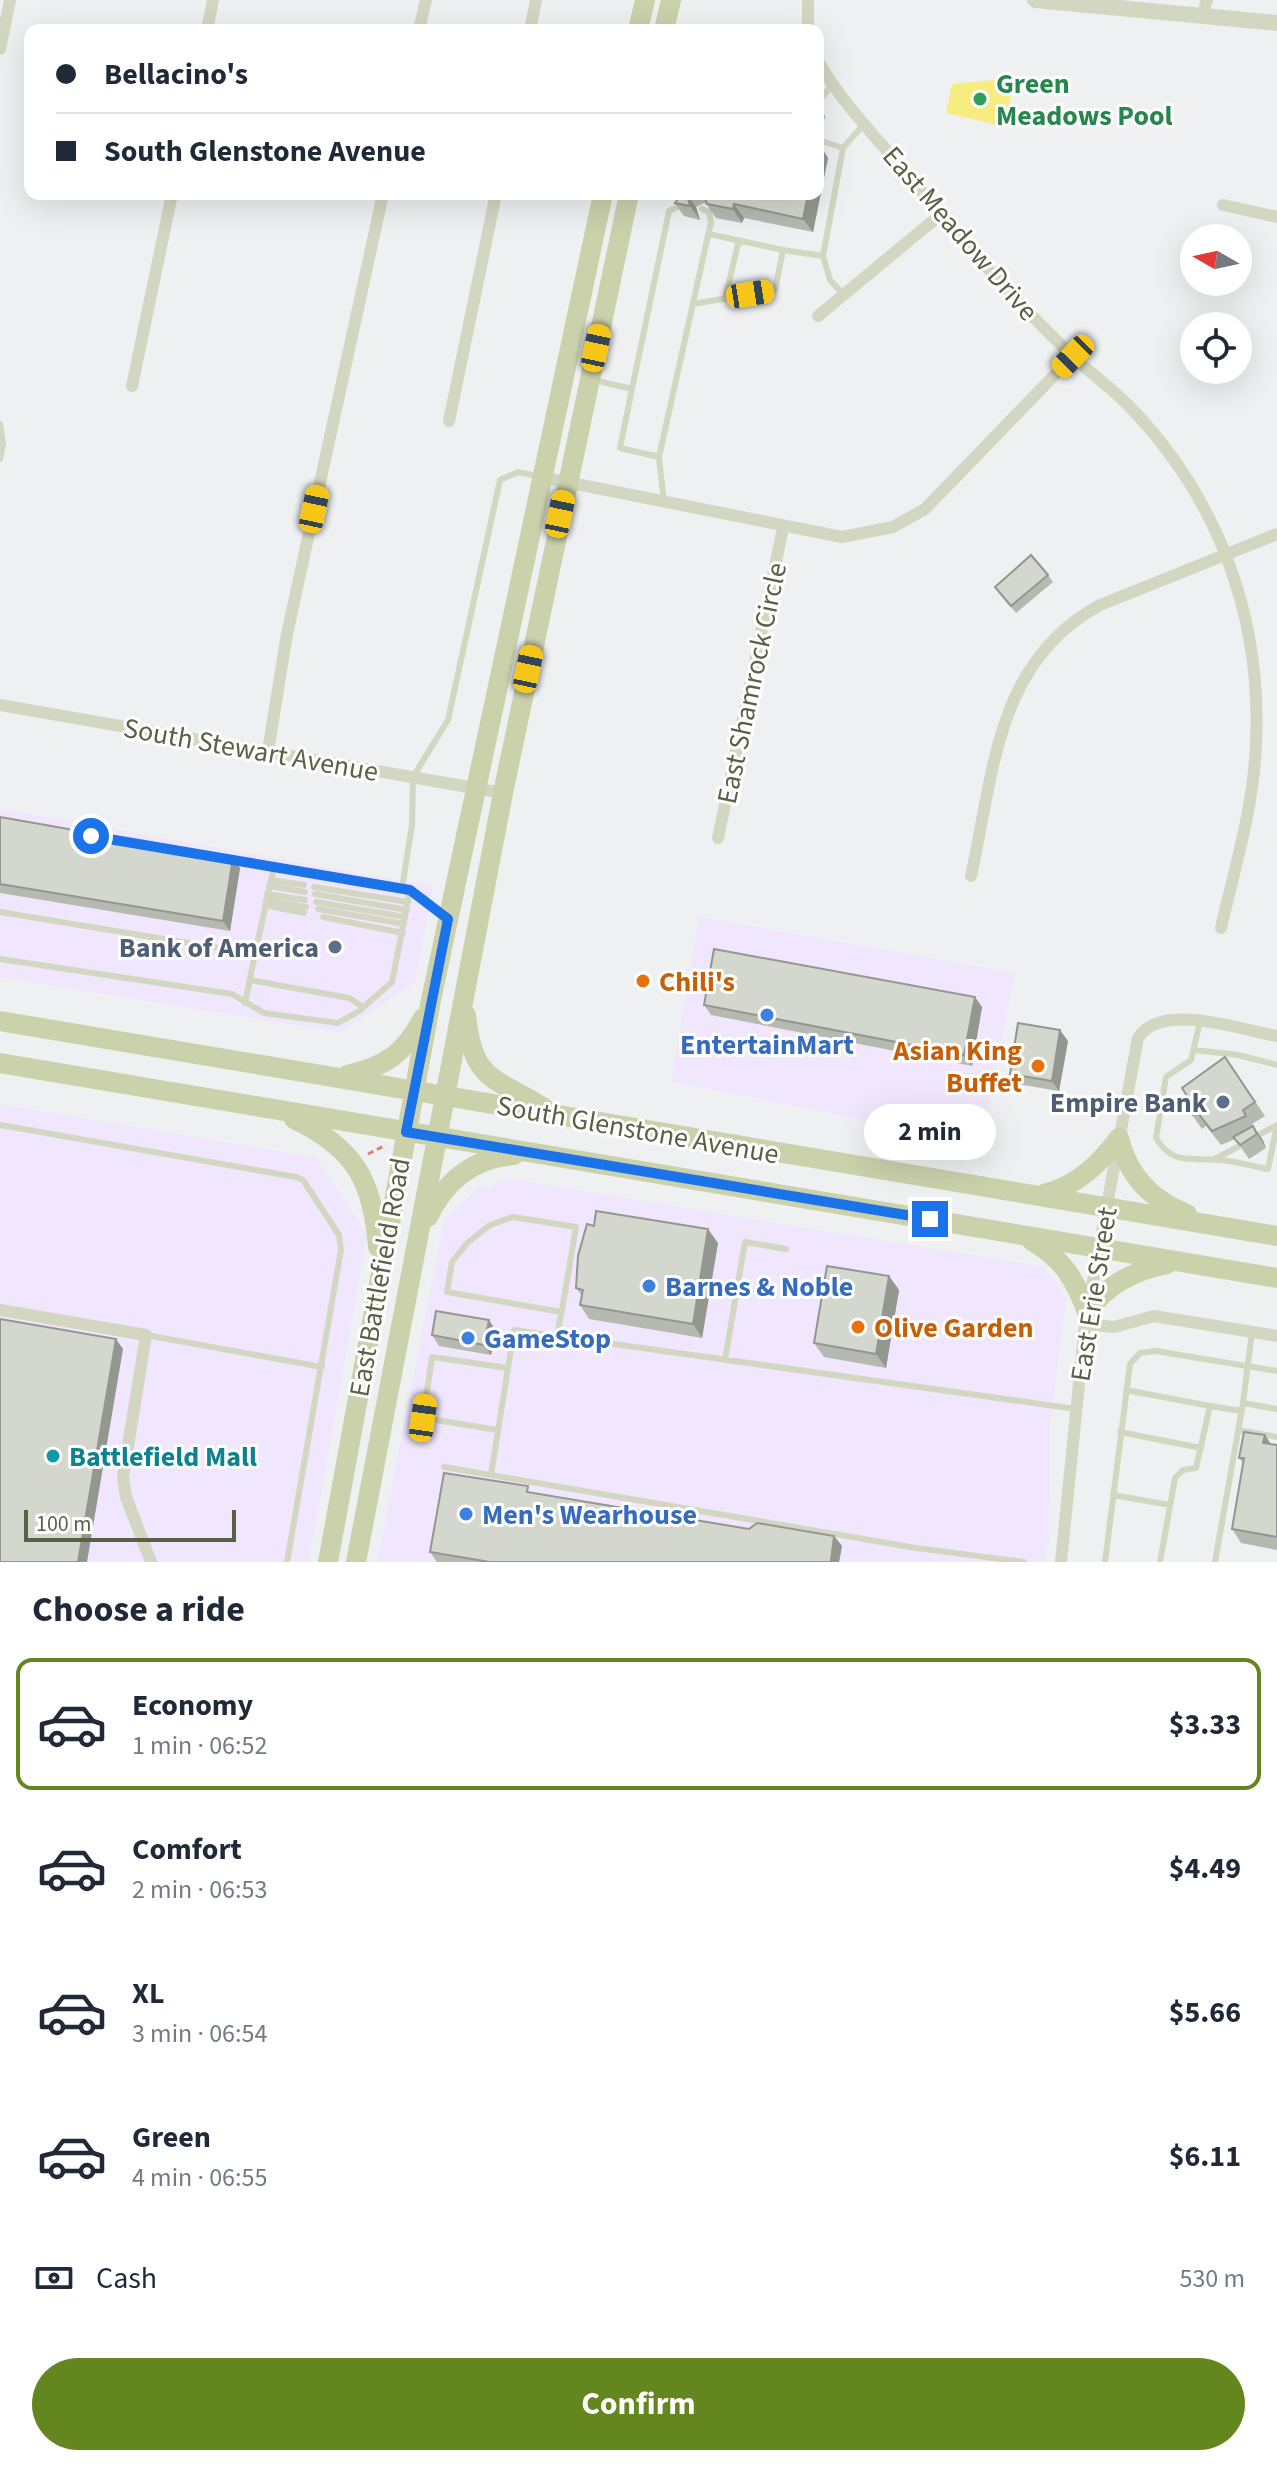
<!DOCTYPE html>
<html lang="en">
<head>
<meta charset="utf-8">
<style>
  :root { --surface:#fff; --page:#f2f2f3; --text:#1f2937; --muted:#747a83; --line:#e0e1e3; --accent:#63861f }
  body { margin:0; font-family:"Source Sans 3",sans-serif; background:var(--page); color:var(--text); height:100vh; display:flex; flex-direction:column; font-size:30px; white-space:nowrap }
  * { box-sizing:border-box; margin:0 }
  p { font-size:26px; color:var(--muted) }
  .icon { flex:none; width:44px; height:44px; fill:none; stroke:currentColor; stroke-width:2; stroke-linecap:round; stroke-linejoin:round }
  .map { position:relative; height:1562px; overflow:hidden }
  .side { display:flex; flex-direction:column; background:var(--surface); flex:1 }
  .side>* { flex:none }
  .hud { position:absolute; left:24px; top:24px; width:800px; height:176px; border-radius:16px; box-shadow:0 8px 32px #0002; display:grid; align-content:center; height:176px; padding:0 32px; background:var(--surface) }
  .needle { width:52px; rotate:279deg }
  .controls { position:absolute; left:1180px; top:224px; display:grid; gap:16px }
  .controls a { display:grid; place-items:center; width:72px; height:72px; border-radius:50%; background:var(--surface); box-shadow:0 8px 32px #0002; font-size:40px }
  .scale { position:absolute; left:24px; bottom:20px; width:212px; box-sizing:border-box; padding-left:8px; border:4px solid #5a5f45; border-top:0; font-size:22px; line-height:28px; white-space:nowrap; color:#5a5f45; -webkit-text-stroke:6px #fff; paint-order:stroke }
  .end { position:absolute; width:36px; height:36px; margin:-18px; border:10px solid #1a73e8; background:#fff; box-shadow:0 0 0 4px #fff }
  .from { border-radius:50% }
  .bubble { position:absolute; height:56px; border-radius:28px; background:var(--surface); box-shadow:0 8px 32px #0002; font-size:26px; font-weight:700; line-height:56px; text-align:center }
  .car { position:absolute; width:24px; height:48px; margin:-24px -12px; border-radius:10px; box-shadow:0 0 6px 2px #0007; background:linear-gradient(#f5c518 24%,#345 0 40%,#f5c518 0 76%,#345 0 86%,#f5c518 0) }
  .hud b { display:flex; align-items:center; gap:28px; height:76px; font-size:30px }
  .hud b+b { border-top:2px solid var(--line) }
  .hud i { width:20px; height:20px; background:var(--text) }
  ul { padding:0; list-style:none }
  li { display:flex; align-items:center; gap:24px; height:132px; margin:0 16px 12px; padding:0 16px; border:4px solid transparent; border-radius:16px }
  li div { flex:1 }
  li b { display:block; font-size:30px }
  li em { font-style:normal; font-weight:700 }
  li.current { border-color:var(--accent) }
  li>.icon { width:72px; height:72px; stroke-width:1.5 }
  h2 { padding:0 32px; font-size:36px; line-height:96px }
  .pay { display:flex; align-items:center; gap:20px; height:88px; padding:0 32px; font-size:30px }
  .pay p { margin-inline-start:auto }
  .primary-button { display:flex; gap:16px; margin-top:auto; padding:16px 32px }
  .primary-button a { flex:1; height:92px; border-radius:48px; background:var(--accent); color:#fff; font-size:32px; font-weight:700; line-height:92px; text-align:center }
  .map>svg:first-child { display:block }
  .commercial { fill:#f0e6fe }
  .water { fill:#f7ec80 }
  .lines { fill:none; stroke-linecap:round; stroke-linejoin:round }
  .path { stroke:#d7826c; stroke-width:3; stroke-dasharray:6 4; stroke-linecap:butt }
  .service { stroke:#d3d6c1; stroke-width:6 }
  .minor { stroke:#d3d6c1; stroke-width:12 }
  .tertiary { stroke:#d3d6c1; stroke-width:16 }
  .primary { stroke:#cad1ab; stroke-width:20 }
  .wall { fill:#b6b9b0 }
  .shaded-wall { fill:#949690 }
  .building { fill:#d4d7cd; stroke:#949690; stroke-width:2 }
  .route { stroke:#1a73e8; stroke-width:10 }
  .leisure-dot { fill:#2e9e5b; stroke:#fff; stroke-width:3 }
  .service-dot { fill:#5c6f8a; stroke:#fff; stroke-width:3 }
  .food-dot { fill:#e8710a; stroke:#fff; stroke-width:3 }
  .shop-dot { fill:#3f7fe0; stroke:#fff; stroke-width:3 }
  .culture-dot { fill:#0f9aa8; stroke:#fff; stroke-width:3 }
  .labels { text-anchor:middle; stroke-width:6; stroke-linejoin:round; paint-order:stroke }
  .leisure-label { font-size:28px; font-weight:bold; fill:#27864d; stroke:#fff; text-anchor:start }
  .street-label { font-size:28px; fill:#5a5f45; stroke:#fff }
  .service-label { font-size:28px; font-weight:bold; fill:#4e5e75; stroke:#fff; text-anchor:end }
  .food-label { font-size:28px; font-weight:bold; fill:#c56008; stroke:#fff; text-anchor:start }
  .shop-label { font-size:28px; font-weight:bold; fill:#366cbe; stroke:#fff; text-anchor:start }
  .culture-label { font-size:28px; font-weight:bold; fill:#0d838f; stroke:#fff; text-anchor:start }
</style>
</head>
<body>
<div class="map">
<svg width="1277" height="1562" viewBox="0 0 1277 1562">
  <rect width="100%" height="100%" fill="#eff0f2"/>
  <path class="commercial" d="M0,809l433,77 -18,96 -75,50 -340,-55z
    M699,917l316,56 -34,170 -310,-62z
    M0,1104l317,54 50,78 -58,326h-309z
    M511,1179l533,88 22,31 -16,126 -1,115 -4,23h-668l67,-341 32,-31z"/>
  <path class="water" d="M1013,78l-6,49 -61,-14 6,-29z"/>
  <g class="lines">
    <path class="path" d="M368,1154l18,-9"/>
    <path class="service" d="M818,102l15,-18
      M818,140l25,8
      M783,250l40,6 20,-108 22,-25
      M823,256l7,24 13,14
      M725,299l14,-59
      M693,304l82,-14 8,-40 -74,-16
      M594,380l38,9 -12,59 39,9 5,46
      M632,389l37,-178 13,-6
      M0,424l3,20 -3,15
      M659,457l52,-235 -2,-10 -7,-3
      M228,859l182,31 35,27
      M271,880l33,5
      M269,886l36,6
      M314,887l94,15
      M402,888l10,-63 1,-48 35,-57 52,-240 18,-8 23,5
      M267,894l38,6
      M315,894l92,16
      M266,900l40,7
      M316,902l89,15
      M265,905l39,8
      M318,909l86,15
      M0,912l255,42 -10,49
      M323,917l80,16
      M255,954l19,-87
      M0,959l232,35 32,19 74,10 21,-12 33,-29 18,-92
      M250,980l99,18 14,9
      M1200,1022l-9,38 -25,17 -10,61c17,28 35,19 62,22 17,1 34,6 50,9l9,-44
      M1194,1050l44,5 39,10
      M0,1125l296,52 7,3 36,55 2,15 -54,312
      M1253,1138l24,-13
      M1215,1159l28,-15
      M1252,1332l-9,71 34,6
      M146,1335l176,32
      M557,1336c7,-36 13,-73 19,-109l-63,-10 -23,8 -23,18 -15,19 -5,30 114,20
      M725,1360l20,-118 41,7
      M1126,1390l84,16
      M498,1430l-75,-12 9,-61 76,11
      M1238,1430l39,7
      M1120,1432l81,16
      M444,1467l472,81 108,14
      M491,1475l23,-145 562,79
      M1113,1495l57,10
      M1105,1562l25,-198 10,-11 16,-2 121,20
      M1160,1562l15,-84 8,-8 13,-2 14,-62 32,5
      M1215,1562l28,-159"/>
    <path class="minor" d="M1203,14l4,-14
      M207,30l6,-30
      M419,30l7,-30
      M530,30l6,-30
      M808,30v-30
      M0,49l10,-49
      M818,61c24,43 63,81 94,119 49,61 103,120 159,175 19,18 41,33 59,52 88,91 132,210 126,336 -2,62 -21,124 -35,185
      M1223,205l54,12
      M818,316l122,-101
      M132,386l40,-192
      M449,421l47,-227
      M541,477l301,60 51,-10 32,-18 148,-153
      M0,705l503,88
      M268,751l19,-117 96,-440
      M718,838l65,-310
      M971,876c23,-104 25,-215 129,-271l177,-71
      M0,1310l146,25 -23,142 3,20 25,65
      M1085,1324l29,3 40,-11 123,20
      M1061,1562l24,-238 53,-286c23,-37 103,-8 139,-2"/>
    <path class="tertiary" d="M1035,0l242,23"/>
    <path class="primary" d="M638,30l7,-30
      M664,30l7,-30
      M466,1015c7,68 28,61 78,93
      M0,1021l1277,215
      M0,1063l1277,215
      M347,1075c38,-8 58,-22 76,-57
      M294,1119c61,29 79,62 84,128
      M1119,1138c9,38 32,62 68,76
      M1044,1194c33,-8 55,-30 75,-56
      M428,1217c17,-36 46,-59 86,-62
      M1032,1241c30,17 43,38 55,71
      M1087,1312c21,-28 46,-41 80,-48
      M328,1562l103,-562 172,-806
      M356,1562l147,-769 126,-599"/>
  </g>
  <path class="wall" d="M819,144l9,14 -15,74 -69,-14 -2,5 -26,-5 -9,-13 -3,-2 -8,4 4,13 -16,-4 -9,-13 7,-9h136z
    M1048,575l5,7 -37,31 -21,-26z
    M0,817l233,41 7,10 -10,63 -230,-38z
    M704,1005l278,2 -10,59 -261,-51z
    M1068,1041l-9,50 -42,-7 -7,-10z
    M1225,1057l40,59 -13,8 14,24 -17,11 -14,-20 -14,6 -15,-19 -4,3 -18,-26 5,-4z
    M594,1226l124,17 -16,95 -113,-19 -9,-14 2,-9 -6,-8z
    M889,1276l10,14 -13,78 -62,-11 -10,-14z
    M496,1331l-5,24 -52,-9 -7,-11z
    M1271,1444l6,1v105l-36,-7 -9,-14 11,-66 -4,-5z
    M533,1493l216,36 85,7 8,10 -3,16h-402l-7,-10z"/>
  <path class="shaded-wall" d="M818,107l7,9 -4,17 -3,-4z
    M819,144l9,14 -15,74 -10,-13 5,-25h10z
    M687,194l9,13 4,13 -10,-14z
    M734,204l10,14 -2,5 -9,-14z
    M233,858l7,10 -10,63 -7,-10z
    M975,997l7,10 -10,59 -8,-11z
    M1060,1030l8,11 -9,50 -7,-10z
    M1253,1126l10,14 3,8 -9,-14z
    M708,1229l10,14 -16,95 -9,-14z
    M889,1276l10,14 -13,78 -10,-14z
    M489,1320l7,11 -5,24 -7,-10z
    M116,1339l7,10 -36,213h-9z
    M1265,1435l9,14 -11,-6z
    M834,1536l8,10 -3,16 -8,-1z"/>
  <path class="building" d="M682,194h5l3,12 -15,-3z
    M704,194h104l-5,25 -69,-15 -1,5 -26,-5z
    M1031,555l17,20 -37,31 -16,-19z
    M0,817l233,41 -10,63 -223,-37z
    M714,949l261,48 -11,58 -260,-50z
    M1018,1023l42,7 -8,51 -42,-7z
    M1225,1057l30,45 -12,8 3,6 -34,15 -15,-19 -4,3 -9,-12 5,-4 -7,-11z
    M1253,1126l4,8 -17,11 -7,-8z
    M596,1211l112,18 -15,95 -113,-19 3,-15 -7,-2 2,-32 9,-32 7,2z
    M827,1266l62,10 -13,78 -62,-11z
    M436,1311l53,9 -5,25 -52,-10z
    M0,1319l116,20 -38,223h-78z
    M1244,1432l21,3 -2,8 14,2v92l-45,-8 12,-71h-5z
    M444,1473l84,13 -1,6 222,37 8,-6 77,13 -3,25 5,1h-346l-60,-10z"/>
  <g class="lines">
    <path class="route" d="M91,836l319,54 38,29 -42,213 524,87"/>
  </g>
  <circle class="leisure-dot" cx="980" cy="99" r="8"/>
  <g class="service-dot">
    <circle cx="335" cy="947" r="8"/>
    <circle cx="1223" cy="1102" r="8"/>
  </g>
  <g class="food-dot">
    <circle cx="643" cy="981" r="8"/>
    <circle cx="1038" cy="1066" r="8"/>
    <circle cx="858" cy="1327" r="8"/>
  </g>
  <g class="shop-dot">
    <circle cx="767" cy="1015" r="8"/>
    <circle cx="649" cy="1286" r="8"/>
    <circle cx="468" cy="1338" r="8"/>
    <circle cx="466" cy="1514" r="8"/>
  </g>
  <circle class="culture-dot" cx="53" cy="1456" r="8"/>
  <g class="labels">
    <g class="leisure-label">
      <text x="996" y="93">Green<tspan x="996" dy="32">Meadows Pool</tspan></text>
    </g>
    <g class="street-label">
      <text transform="translate(961 233) rotate(49)" y="10">East Meadow Drive</text>
      <text transform="translate(751 683) rotate(-78)" y="10">East Shamrock Circle</text>
      <text transform="translate(251 749) rotate(10)" y="10">South Stewart Avenue</text>
      <text transform="translate(638 1129) rotate(10)" y="10">South Glenstone Avenue</text>
      <text transform="translate(379 1277) rotate(-80)" y="10">East Battlefield Road</text>
      <text transform="translate(1093 1294) rotate(-81)" y="10">East Erie Street</text>
    </g>
    <g class="service-label">
      <text x="319" y="957">Bank of America</text>
      <text x="1207" y="1112">Empire Bank</text>
    </g>
    <g class="food-label">
      <text x="659" y="991">Chili's</text>
      <text x="1022" y="1060" text-anchor="end">Asian King<tspan x="1022" dy="32">Buffet</tspan></text>
      <text x="874" y="1337">Olive Garden</text>
    </g>
    <g class="shop-label">
      <text x="767" y="1054" text-anchor="middle">EntertainMart</text>
      <text x="665" y="1296">Barnes &amp; Noble</text>
      <text x="484" y="1348">GameStop</text>
      <text x="482" y="1524">Men's Wearhouse</text>
    </g>
    <g class="culture-label">
      <text x="69" y="1466">Battlefield Mall</text>
    </g>
  </g>
</svg>
<div class="controls">
<a><svg class="needle" viewBox="-14 -14 28 28"><path d="M0-13l5 13h-10z" fill="#e53935"/><path d="M0 13l5-13h-10z" fill="#747a83"/></svg></a>
<a><svg class="icon" aria-label="locate" viewBox="0 0 24 24"><circle cx="12" cy="12" r="6"/><path d="M12 2v4M12 18v4M2 12h4M18 12h4"/></svg></a>
</div>
<div class="scale">100 m</div>
<i class="end from" style="left:91px;top:836px"></i>
<i class="end" style="left:930px;top:1219px"></i>
<div class="bubble" style="left:864px;top:1104px;width:132px">2 min</div>
<i class="car" style="left:750px;top:294px;rotate:81deg"></i>
<i class="car" style="left:596px;top:348px;rotate:12deg"></i>
<i class="car" style="left:1073px;top:356px;rotate:224deg"></i>
<i class="car" style="left:314px;top:509px;rotate:12deg"></i>
<i class="car" style="left:560px;top:514px;rotate:12deg"></i>
<i class="car" style="left:528px;top:669px;rotate:12deg"></i>
<i class="car" style="left:423px;top:1418px;rotate:8deg"></i>
<div class="hud">
<b><i class="from"></i>Bellacino's</b>
<b><i></i>South Glenstone Avenue</b>
</div>
</div>
<section class="side">
<h2>Choose a ride</h2>
<ul>
<li class="current"><svg class="icon" aria-label="car" viewBox="0 0 24 24"><path d="M5 17H2v-5l4-1 3-4h7l3 4 3 1v5h-3M9 17h6M6 11h13"/><circle cx="7" cy="17" r="2"/><circle cx="17" cy="17" r="2"/></svg><div><b>Economy</b><p>1 min · 06:52</p></div><em>$3.33</em></li>
<li><svg class="icon" aria-label="car" viewBox="0 0 24 24"><path d="M5 17H2v-5l4-1 3-4h7l3 4 3 1v5h-3M9 17h6M6 11h13"/><circle cx="7" cy="17" r="2"/><circle cx="17" cy="17" r="2"/></svg><div><b>Comfort</b><p>2 min · 06:53</p></div><em>$4.49</em></li>
<li><svg class="icon" aria-label="car" viewBox="0 0 24 24"><path d="M5 17H2v-5l4-1 3-4h7l3 4 3 1v5h-3M9 17h6M6 11h13"/><circle cx="7" cy="17" r="2"/><circle cx="17" cy="17" r="2"/></svg><div><b>XL</b><p>3 min · 06:54</p></div><em>$5.66</em></li>
<li><svg class="icon" aria-label="car" viewBox="0 0 24 24"><path d="M5 17H2v-5l4-1 3-4h7l3 4 3 1v5h-3M9 17h6M6 11h13"/><circle cx="7" cy="17" r="2"/><circle cx="17" cy="17" r="2"/></svg><div><b>Green</b><p>4 min · 06:55</p></div><em>$6.11</em></li>
</ul>
<div class="pay"><svg class="icon" aria-label="cash" viewBox="0 0 24 24"><path d="M3 7h18v10H3z"/><circle cx="12" cy="12" r="2"/></svg>Cash<p>530 m</p></div>
<div class="primary-button"><a>Confirm</a></div>
</section>
</body>
</html>
